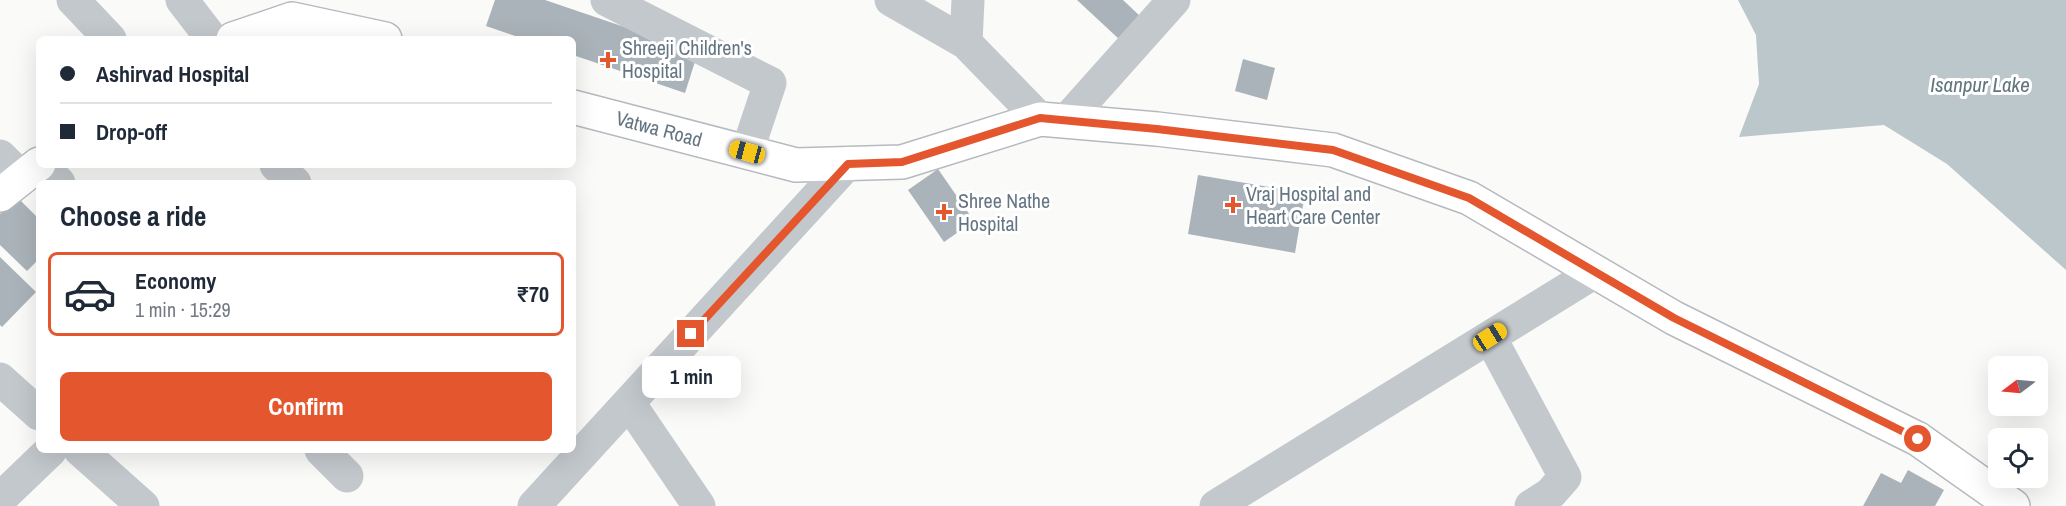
<!DOCTYPE html>
<html lang="en">
<head>
<meta charset="utf-8">
<style>
  :root { --surface:#fff; --page:#f6f6f7; --text:#1f2937; --muted:#747a83; --line:#e0e1e3; --accent:#e4572e }
  body { margin:0; font-family:"Archivo Narrow",sans-serif; background:var(--page); color:var(--text); height:100vh; display:flex; flex-direction:column; font-size:22px; white-space:nowrap }
  * { box-sizing:border-box; margin:0 }
  p { font-size:20px; color:var(--muted) }
  .icon { flex:none; width:33px; height:33px; fill:none; stroke:currentColor; stroke-width:2; stroke-linecap:round; stroke-linejoin:round }
  .map { position:relative; flex:1; overflow:hidden }
  .drawer { position:absolute; left:36px; top:180px; width:540px; height:273px; display:flex; flex-direction:column; background:var(--surface); border-radius:9px; box-shadow:0 6px 24px #0002 }
  .drawer>* { flex:none }
  .banner { position:absolute; left:36px; top:36px; width:540px; height:132px; border-radius:9px; box-shadow:0 6px 24px #0002; display:grid; align-content:center; height:132px; padding:0 24px; background:var(--surface) }
  .needle { width:39px; rotate:254deg }
  .controls { position:absolute; left:1988px; top:356px; display:grid; gap:12px }
  .controls a { display:grid; place-items:center; width:60px; height:60px; border-radius:9px; background:var(--surface); box-shadow:0 6px 24px #0002; font-size:30px }
  .end { position:absolute; width:27px; height:27px; margin:-14px; border:8px solid #e4572e; background:#fff; box-shadow:0 0 0 3px #fff }
  .from { border-radius:50% }
  .bubble { position:absolute; height:42px; border-radius:9px; background:var(--surface); box-shadow:0 6px 24px #0002; font-size:20px; font-weight:700; line-height:42px; text-align:center }
  .car { position:absolute; width:18px; height:36px; margin:-18px -9px; border-radius:8px; box-shadow:0 0 4px 2px #0007; background:linear-gradient(#f5c518 24%,#345 0 40%,#f5c518 0 76%,#345 0 86%,#f5c518 0) }
  .banner b { display:flex; align-items:center; gap:21px; height:57px; font-size:22px }
  .banner b+b { border-top:2px solid var(--line) }
  .banner i { width:15px; height:15px; background:var(--text) }
  ul { padding:0; list-style:none }
  li { display:flex; align-items:center; gap:18px; height:84px; margin:0 12px 9px; padding:0 12px; border:3px solid transparent; border-radius:9px }
  li div { flex:1 }
  li b { display:block; font-size:22px }
  li em { font-style:normal; font-weight:700 }
  li.selected { border-color:var(--accent) }
  li>.icon { width:54px; height:54px; stroke-width:1.5 }
  h2 { padding:0 24px; font-size:27px; line-height:72px }
  .cta { display:flex; gap:12px; margin-top:auto; padding:12px 24px }
  .cta a { flex:1; height:69px; border-radius:9px; background:var(--accent); color:#fff; font-size:24px; font-weight:700; line-height:69px; text-align:center }
  .map>svg:first-child { display:block }
  .water { fill:#bbc7cb }
  .building { fill:#aab3b9 }
  .lines { fill:none; stroke-linecap:round; stroke-linejoin:round }
  .major-casing { stroke:#b5babe; stroke-width:36 }
  .minor { stroke:#c3c8cc; stroke-width:33 }
  .major { stroke:#fff; stroke-width:33 }
  .route { stroke:#e4572e; stroke-width:8 }
  .poi-dot { fill:#e4572e; stroke:#fff; stroke-width:2 }
  .labels { text-anchor:middle; stroke-width:6; stroke-linejoin:round; paint-order:stroke }
  .poi-label { font-size:20px; fill:#657683; stroke:#fff; text-anchor:start }
  .street-label { font-size:20px; fill:#657683; stroke:#fff }
  .water-label { font-size:21px; font-style:italic; fill:#60757c; stroke:#fff }
</style>
</head>
<body>
<div class="map">
<svg width="2066" height="506" viewBox="0 0 2066 506">
  <rect width="100%" height="100%" fill="#fafaf8"/>
  <path class="water" d="M1738,0h328v270l-119,-106 -63,-39 -145,12 20,-53 -3,-49z"/>
  <path class="building" d="M495,0h50l153,52 -13,41 -112,-38v-16h-49l-38,-13z
    M1077,0h46l18,17 -21,23z
    M1243,59l32,9 -8,32 -32,-9z
    M938,169l36,52 -30,21 -36,-52z
    M1198,175l107,18 -10,60 -107,-19z
    M17,197l22,22v40l-12,12 -27,-26v-31z
    M0,257l36,35 -34,35 -2,-2z
    M1908,470l36,20 -9,16h-72l18,-33 20,10z"/>
  <g class="lines">
    <g class="major-casing">
      <path id="major" d="M233,39l59,-20 93,20
        M573,107l223,58 106,-3 138,-43 117,10 176,21 136,48 205,120 244,121 95,67
        M0,195l39,-31"/>
    </g>
    <path class="minor" d="M73,0l37,39
      M182,0l30,39
      M607,0l163,83 -23,69
      M891,0l75,43
      M968,0l-2,43 74,76
      M1066,121l108,-121
      M0,156l22,22
      M41,165l18,18
      M276,165l19,18
      M1490,337l75,140 -15,17 -19,12
      M0,379l39,35
      M629,403l70,103
      M80,450l63,56
      M321,450l26,26
      M0,499l51,-49
      M534,506l314,-343
      M1216,506l379,-234"/>
    <use href="#major" class="major"/>
  </g>
  <g class="lines">
    <path class="route" d="M691,334l157,-170 54,-2 138,-44 117,11 176,21 136,48 205,120 244,121"/>
  </g>
  <g class="poi-dot">
    <path d="M605 51h6v6h6v6h-6v6h-6v-6h-6v-6h6z"/>
    <path d="M1230 196h6v6h6v6h-6v6h-6v-6h-6v-6h6z"/>
    <path d="M941 203h6v6h6v6h-6v6h-6v-6h-6v-6h6z"/>
  </g>
  <g class="labels">
    <g class="poi-label">
      <text x="622" y="55">Shreeji Children's<tspan x="622" dy="23">Hospital</tspan></text>
      <text x="1246" y="201">Vraj Hospital and<tspan x="1246" dy="23">Heart Care Center</tspan></text>
      <text x="958" y="208">Shree Nathe<tspan x="958" dy="23">Hospital</tspan></text>
    </g>
    <g class="street-label">
      <text transform="translate(659 129) rotate(15)" y="7">Vatwa Road</text>
    </g>
    <g class="water-label">
      <text x="1980" y="92">Isanpur Lake</text>
    </g>
  </g>
</svg>
<div class="controls">
<a><svg class="needle" viewBox="-14 -14 28 28"><path d="M0-13l5 13h-10z" fill="#e53935"/><path d="M0 13l5-13h-10z" fill="#747a83"/></svg></a>
<a><svg class="icon" aria-label="locate" viewBox="0 0 24 24"><circle cx="12" cy="12" r="6"/><path d="M12 2v4M12 18v4M2 12h4M18 12h4"/></svg></a>
</div>
<i class="end from" style="left:1918px;top:439px"></i>
<i class="end" style="left:691px;top:334px"></i>
<div class="bubble" style="left:642px;top:356px;width:99px">1 min</div>
<i class="car" style="left:747px;top:152px;rotate:285deg"></i>
<i class="car" style="left:1490px;top:337px;rotate:58deg"></i>
<div class="banner">
<b><i class="from"></i>Ashirvad Hospital</b>
<b><i></i>Drop-off</b>
</div>
<section class="drawer">
<h2>Choose a ride</h2>
<ul>
<li class="selected"><svg class="icon" aria-label="car" viewBox="0 0 24 24"><path d="M5 17H2v-5l4-1 3-4h7l3 4 3 1v5h-3M9 17h6M6 11h13"/><circle cx="7" cy="17" r="2"/><circle cx="17" cy="17" r="2"/></svg><div><b>Economy</b><p>1 min · 15:29</p></div><em>₹70</em></li>
</ul>
<div class="cta"><a>Confirm</a></div>
</section>
</div>
</body>
</html>
